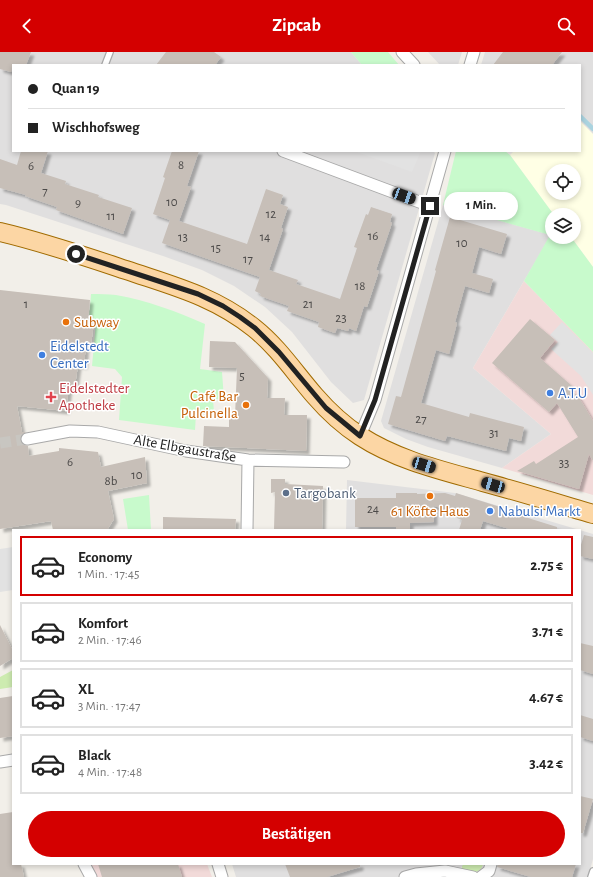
<!DOCTYPE html>
<html lang="de">
<head>
<meta charset="utf-8">
<style>
  :root { --surface:#fff; --page:#f2f2f2; --text:#222; --muted:#767676; --line:#e0e0e0; --accent:#d40000 }
  body { margin:0; font-family:"Alegreya Sans",sans-serif; background:var(--page); color:var(--text); height:100vh; display:flex; flex-direction:column; font-size:15px; white-space:nowrap }
  * { box-sizing:border-box; margin:0 }
  p { font-size:13px; color:var(--muted) }
  .icon { flex:none; width:22px; height:22px; fill:none; stroke:currentColor; stroke-width:2; stroke-linecap:round; stroke-linejoin:round }
  .map { position:relative; flex:1; overflow:hidden }
  .sheet { position:absolute; left:12px; top:477px; width:569px; height:336px; display:flex; flex-direction:column; background:var(--surface); border-radius:0px; box-shadow:0 2px 6px #0003 }
  .sheet>* { flex:none }
  .guide { position:absolute; left:12px; top:12px; width:569px; height:88px; border-radius:0px; box-shadow:0 2px 6px #0003; display:grid; align-content:center; height:88px; padding:0 16px; background:var(--surface) }
  .fabs { position:absolute; left:545px; top:112px; display:grid; gap:8px }
  .fabs a { display:grid; place-items:center; width:36px; height:36px; border-radius:50%; background:var(--surface); box-shadow:0 2px 6px #0003; font-size:20px }
  .end { position:absolute; width:18px; height:18px; margin:-9px; border:5px solid #222; background:#fff; box-shadow:0 0 0 2px #fff }
  .from { border-radius:50% }
  .bubble { position:absolute; height:28px; border-radius:14px; background:var(--surface); box-shadow:0 2px 6px #0003; font-size:13px; font-weight:700; line-height:28px; text-align:center }
  .car { position:absolute; width:12px; height:24px; margin:-12px -6px; border-radius:5px; box-shadow:0 0 3px 1px #0007; background:linear-gradient(#222 24%,#8ab4d8 0 40%,#222 0 76%,#8ab4d8 0 86%,#222 0) }
  .guide b { display:flex; align-items:center; gap:14px; height:38px; font-size:15px }
  .guide b+b { border-top:1px solid var(--line) }
  .guide i { width:10px; height:10px; background:var(--text) }
  ul { padding:7px 0 0; list-style:none }
  li { display:flex; align-items:center; gap:12px; height:60px; margin:0 8px 6px; padding:0 8px; border:2px solid var(--line); border-radius:0px }
  li div { flex:1 }
  li b { display:block; font-size:15px }
  li em { font-style:normal; font-weight:700 }
  li.on { border-color:var(--accent) }
  li>.icon { width:36px; height:36px; stroke-width:1.5 }
  .cta { display:flex; gap:8px; margin-top:auto; padding:8px 16px }
  .cta a { flex:1; height:46px; border-radius:24px; background:var(--accent); color:#fff; font-size:16px; font-weight:700; line-height:46px; text-align:center }
  header { display:flex; justify-content:space-between; align-items:center; height:52px; padding:0 16px; background:var(--accent); color:#fff; font-size:18px; font-weight:700 }
  .map>svg:first-child { display:block }
  .residential { fill:#e0dfdf }
  .commercial { fill:#f2dad9 }
  .education { fill:#ffffe5; fill-rule:evenodd }
  .grass { fill:#cdebb0 }
  .park { fill:#c8facc }
  .parking { fill:#e2e2e2 }
  .lines { fill:none; stroke-linecap:round; stroke-linejoin:round }
  .stream { stroke:#aad3df; stroke-width:4.5 }
  .building { fill:#c7bfb8; filter:url(#shadow) }
  .street-tunnel { stroke:#c8c6c1; stroke-width:11; stroke-dasharray:11 5.5; stroke-linecap:butt }
  .lane-casing { stroke:#a9a9a9; stroke-width:8 }
  .street-casing { stroke:#a9a9a9; stroke-width:13 }
  .primary-casing { stroke:#a06b00; stroke-width:20 }
  .lane { stroke:#fff; stroke-width:5.5 }
  .street { stroke:#fff; stroke-width:11 }
  .primary { stroke:#fcd6a4; stroke-width:18 }
  .route { stroke:#222; stroke-width:5 }
  .food-dot { fill:#e8710a; stroke:#fff; stroke-width:1.5 }
  .shop-dot { fill:#3f7fe0; stroke:#fff; stroke-width:1.5 }
  .health-dot { fill:#e0444e; stroke:#fff; stroke-width:1.5 }
  .service-dot { fill:#5c6f8a; stroke:#fff; stroke-width:1.5 }
  .labels { text-anchor:middle; stroke-width:3; stroke-linejoin:round; paint-order:stroke }
  .number-label { font-size:13px; fill:#4b4948 }
  .food-label { font-size:15px; fill:#c56008; stroke:#fff; text-anchor:start }
  .shop-label { font-size:15px; fill:#366cbe; stroke:#fff; text-anchor:start }
  .health-label { font-size:15px; fill:#be3a42; stroke:#fff; text-anchor:start }
  .street-label { font-size:15px; fill:#222; stroke:#fff }
  .service-label { font-size:15px; fill:#4e5e75; stroke:#fff; text-anchor:start }
</style>
</head>
<body>
<header><svg class="icon" aria-label="back" viewBox="0 0 24 24"><path d="M15 5l-7 7 7 7"/></svg>Zipcab<svg class="icon" aria-label="search" viewBox="0 0 24 24"><circle cx="10" cy="10" r="6"/><path d="M15 15l6 6"/></svg></header>
<div class="map">
<svg width="593" height="825" viewBox="0 0 593 825">
  <defs>
    <filter id="shadow"><feDropShadow dx="3.5" dy="3.5" stdDeviation="1" flood-color="#0004"/></filter>
  </defs>
  <rect width="100%" height="100%" fill="#f2efe9"/>
  <path class="residential" d="M0,0h351l11,13h-349v86h420l2,2 -71,247 -11,3 -22,-21 -39,-50 -27,-25 -31,-21 -32,-16 -39,-14 -157,-51 -6,-1z
    M428,0h34l-4,13h-18z
    M485,0h108v82l-13,-13v-56h-99z
    M443,153l108,30 -78,133 78,66 -49,34 -74,-21 -22,-8 -22,-11 -3,-7z
    M347,428l108,13 138,41v325l-5,18h-352l-4,-13h348v-334h-234z"/>
  <path class="commercial" d="M524,229l69,71v143l-91,-27 49,-34 -78,-66z
    M88,812h119l5,13h-117z"/>
  <path class="education" d="M580,69l13,13v133l-22,-30h3v-22h-20l-44,-60 4,-4h66zM552,119h22v22h-22z"/>
  <path class="grass" d="M13,618v17l-13,2v-12z
    M464,812h19c-2,11 -13,8 -21,5v-3z"/>
  <path class="park" d="M351,0h37l11,13h-37z
    M456,99h49l5,4 44,60h-2v22h19l22,30v85l-69,-71 26,-46 -107,-30z
    M91,242c9,0 17,0 25,1 31,5 61,17 89,29l-5,45 22,3 2,27h-11l1,14 -18,1 -1,16 -76,-10 3,-43 -7,-8 -23,-3 4,-45 -7,-1z
    M149,443l2,35h-23l-5,-31z"/>
  <path class="parking" d="M354,99h67l-9,21z
    M562,270l31,31v42l-12,-19 -30,-27 7,-7 -8,-7z
    M13,495v43l-13,2v-43z"/>
  <g class="lines">
    <path class="stream" d="M580,64l13,13"/>
  </g>
  <path class="building" d="M0,0h31l-5,13h-13l-2,7 -11,-3z
    M166,0h48l7,5 -6,8h-59z
    M503,0h59l-10,13h-59z
    M21,99h27l-7,22 25,8 -1,3 34,11 -1,2 34,11 -9,26 -67,-24 1,-3 -32,-11 1,-1 -26,-7v-29l17,6z
    M172,99h27l-12,35 4,1 -12,34 68,23 19,-55 17,6 -3,9 8,3 -7,21 2,1 -14,41 29,10 -2,4 44,15 17,-51 -3,-1 12,-33 2,1 3,-8 21,7 -2,8 2,1 -16,47 3,1 -12,36 -3,-1 -8,25 -7,-3 -1,3 -11,-3 -2,5 -17,-6 1,-5 -32,-11 2,-5 -29,-10 1,-2 -6,-3 5,-14 -98,-34 8,-23 -17,-6 12,-36 -2,-1z
    M450,165l57,17 -6,20 -22,-7 -7,26 21,6 -4,14 -24,-7 -10,36 2,1 -8,31 -13,-4 -15,53 48,14 1,-4 54,14 -3,14 -12,-3 -3,13 -59,-15 -2,5 -57,-17 8,-28 5,1 35,-126 -1,-1z
    M0,238l90,10 -2,21 6,1 -3,23 -5,-1 -2,22 -6,-1 -3,21h-6l-3,25 -49,-5 5,26h4l-5,4 -1,5 2,3 6,2 1,10 30,-5v-3l39,4 3,15 44,-10 2,26 -39,8 6,28 -7,11h-54l-2,-9 -51,8z
    M530,267l25,21 -15,18 32,28 -3,3 9,7 15,25v40l-4,-7 -10,35 -62,-18 17,-10 2,3 42,-27 -21,-34 -8,9 -57,-49z
    M210,289l25,1 33,36 -1,20h18l-1,17h23l-1,36 -103,-5 1,-20 25,1v-11h6l2,-48 -28,-1z
    M271,427h14v5l38,2 -1,44h-48l1,-38 -4,1z
    M396,441h21v1l28,-1 10,3 1,-3 44,14 -1,2 58,18v3h-44l-30,-9 -3,9h-21l3,-10 -5,-2 2,-5 -25,-7v16l-24,1v7h-14v-3h-41v-29h41z
    M163,465l73,2 -1,11h-72z
    M584,483l9,2v22l-13,-3v-8z
    M0,573l13,26v7l-13,8z
    M580,591l13,3v28l-13,-4z
    M13,644v40l-13,2v-40z
    M580,663l13,4v22l-13,-4z
    M580,744l13,3 -10,34h-3z
    M13,760v52h8l3,13h-24v-63z
    M98,812h80l4,13h-80z
    M285,812h75v3l-33,10h-37z
    M498,812h78l-4,13h-41l-34,-10z"/>
  <g class="lines">
    <path class="street-tunnel" d="M0,391l27,-4"/>
    <g class="lane-casing">
      <path id="lane" d="M105,13l5,-13
        M591,825l2,-6"/>
    </g>
    <g class="street-casing">
      <path id="street" d="M402,0l12,13
        M470,13l4,-13
        M283,99l147,55
        M360,384l15,-36 70,-249
        M27,387l43,-8 28,1 88,19 62,9 96,2
        M247,478l1,-70
        M0,710l13,-2
        M84,812l7,13
        M218,812l4,13
        M405,825l11,-3 29,-3 28,6
        M481,825l8,-6 2,-7"/>
    </g>
    <g class="primary-casing">
      <path id="primary" d="M0,180c43,10 84,24 126,38 47,16 88,26 128,58 24,19 41,45 61,68 13,15 28,29 45,40 37,24 80,34 123,46 37,10 73,21 110,32"/>
    </g>
    <use href="#lane" class="lane"/>
    <use href="#street" class="street"/>
    <use href="#primary" class="primary"/>
  </g>
  <g class="lines">
    <path class="route" d="M76,202l122,40 25,12 17,11 15,11 24,24 47,56 34,28 15,-36 55,-194"/>
  </g>
  <g class="food-dot">
    <circle cx="66" cy="270" r="4"/>
    <circle cx="246" cy="353" r="4"/>
    <circle cx="430" cy="444" r="4"/>
  </g>
  <g class="shop-dot">
    <circle cx="42" cy="303" r="4"/>
    <circle cx="550" cy="341" r="4"/>
    <circle cx="490" cy="459" r="4"/>
  </g>
  <path class="health-dot" d="M49 339h4v4h4v4h-4v4h-4v-4h-4v-4h4z"/>
  <circle class="service-dot" cx="286" cy="441" r="4"/>
  <g class="labels">
    <g class="number-label">
      <text x="181" y="117">8</text>
      <text x="31" y="118">6</text>
      <text x="45" y="143">7</text>
      <text x="172" y="154">10</text>
      <text x="78" y="155">9</text>
      <text x="271" y="166">12</text>
      <text x="111" y="168">11</text>
      <text x="373" y="188">16</text>
      <text x="183" y="189">13</text>
      <text x="265" y="189">14</text>
      <text x="462" y="195">10</text>
      <text x="216" y="200">15</text>
      <text x="248" y="211">17</text>
      <text x="360" y="238">18</text>
      <text x="26" y="256">1</text>
      <text x="308" y="256">21</text>
      <text x="341" y="270">23</text>
      <text x="242" y="328">5</text>
      <text x="421" y="371">27</text>
      <text x="494" y="385">31</text>
      <text x="70" y="414">6</text>
      <text x="564" y="415">33</text>
      <text x="137" y="427">10</text>
      <text x="111" y="433">8b</text>
      <text x="373" y="461">24</text>
    </g>
    <g class="food-label">
      <text x="74" y="275">Subway</text>
      <text x="238" y="349" text-anchor="end">Café Bar<tspan x="238" dy="17">Pulcinella</tspan></text>
      <text x="430" y="464" text-anchor="middle">61 Köfte Haus</text>
    </g>
    <g class="shop-label">
      <text x="50" y="299">Eidelstedt<tspan x="50" dy="17">Center</tspan></text>
      <text x="558" y="346">A.T.U</text>
      <text x="498" y="464">Nabulsi Markt</text>
    </g>
    <g class="health-label">
      <text x="59" y="341">Eidelstedter<tspan x="59" dy="17">Apotheke</tspan></text>
    </g>
    <g class="street-label">
      <text transform="translate(185 396) rotate(10)" y="5">Alte Elbgaustraße</text>
    </g>
    <g class="service-label">
      <text x="294" y="446">Targobank</text>
    </g>
  </g>
</svg>
<div class="fabs">
<a><svg class="icon" aria-label="locate" viewBox="0 0 24 24"><circle cx="12" cy="12" r="6"/><path d="M12 2v4M12 18v4M2 12h4M18 12h4"/></svg></a>
<a><svg class="icon" aria-label="layers" viewBox="0 0 24 24"><path d="M12 4l9 5-9 5-9-5zM3 14l9 5 9-5"/></svg></a>
</div>
<i class="end from" style="left:76px;top:202px"></i>
<i class="end" style="left:430px;top:154px"></i>
<div class="bubble" style="left:444px;top:140px;width:74px">1 Min.</div>
<i class="car" style="left:404px;top:144px;rotate:110deg"></i>
<i class="car" style="left:424px;top:413px;rotate:107deg"></i>
<i class="car" style="left:493px;top:433px;rotate:286deg"></i>
<div class="guide">
<b><i class="from"></i>Quan 19</b>
<b><i></i>Wischhofsweg</b>
</div>
<section class="sheet">
<ul>
<li class="on"><svg class="icon" aria-label="car" viewBox="0 0 24 24"><path d="M5 17H2v-5l4-1 3-4h7l3 4 3 1v5h-3M9 17h6M6 11h13"/><circle cx="7" cy="17" r="2"/><circle cx="17" cy="17" r="2"/></svg><div><b>Economy</b><p>1 Min. · 17:45</p></div><em>2.75 €</em></li>
<li><svg class="icon" aria-label="car" viewBox="0 0 24 24"><path d="M5 17H2v-5l4-1 3-4h7l3 4 3 1v5h-3M9 17h6M6 11h13"/><circle cx="7" cy="17" r="2"/><circle cx="17" cy="17" r="2"/></svg><div><b>Komfort</b><p>2 Min. · 17:46</p></div><em>3.71 €</em></li>
<li><svg class="icon" aria-label="car" viewBox="0 0 24 24"><path d="M5 17H2v-5l4-1 3-4h7l3 4 3 1v5h-3M9 17h6M6 11h13"/><circle cx="7" cy="17" r="2"/><circle cx="17" cy="17" r="2"/></svg><div><b>XL</b><p>3 Min. · 17:47</p></div><em>4.67 €</em></li>
<li><svg class="icon" aria-label="car" viewBox="0 0 24 24"><path d="M5 17H2v-5l4-1 3-4h7l3 4 3 1v5h-3M9 17h6M6 11h13"/><circle cx="7" cy="17" r="2"/><circle cx="17" cy="17" r="2"/></svg><div><b>Black</b><p>4 Min. · 17:48</p></div><em>3.42 €</em></li>
</ul>
<div class="cta"><a>Bestätigen</a></div>
</section>
</div>
</body>
</html>
